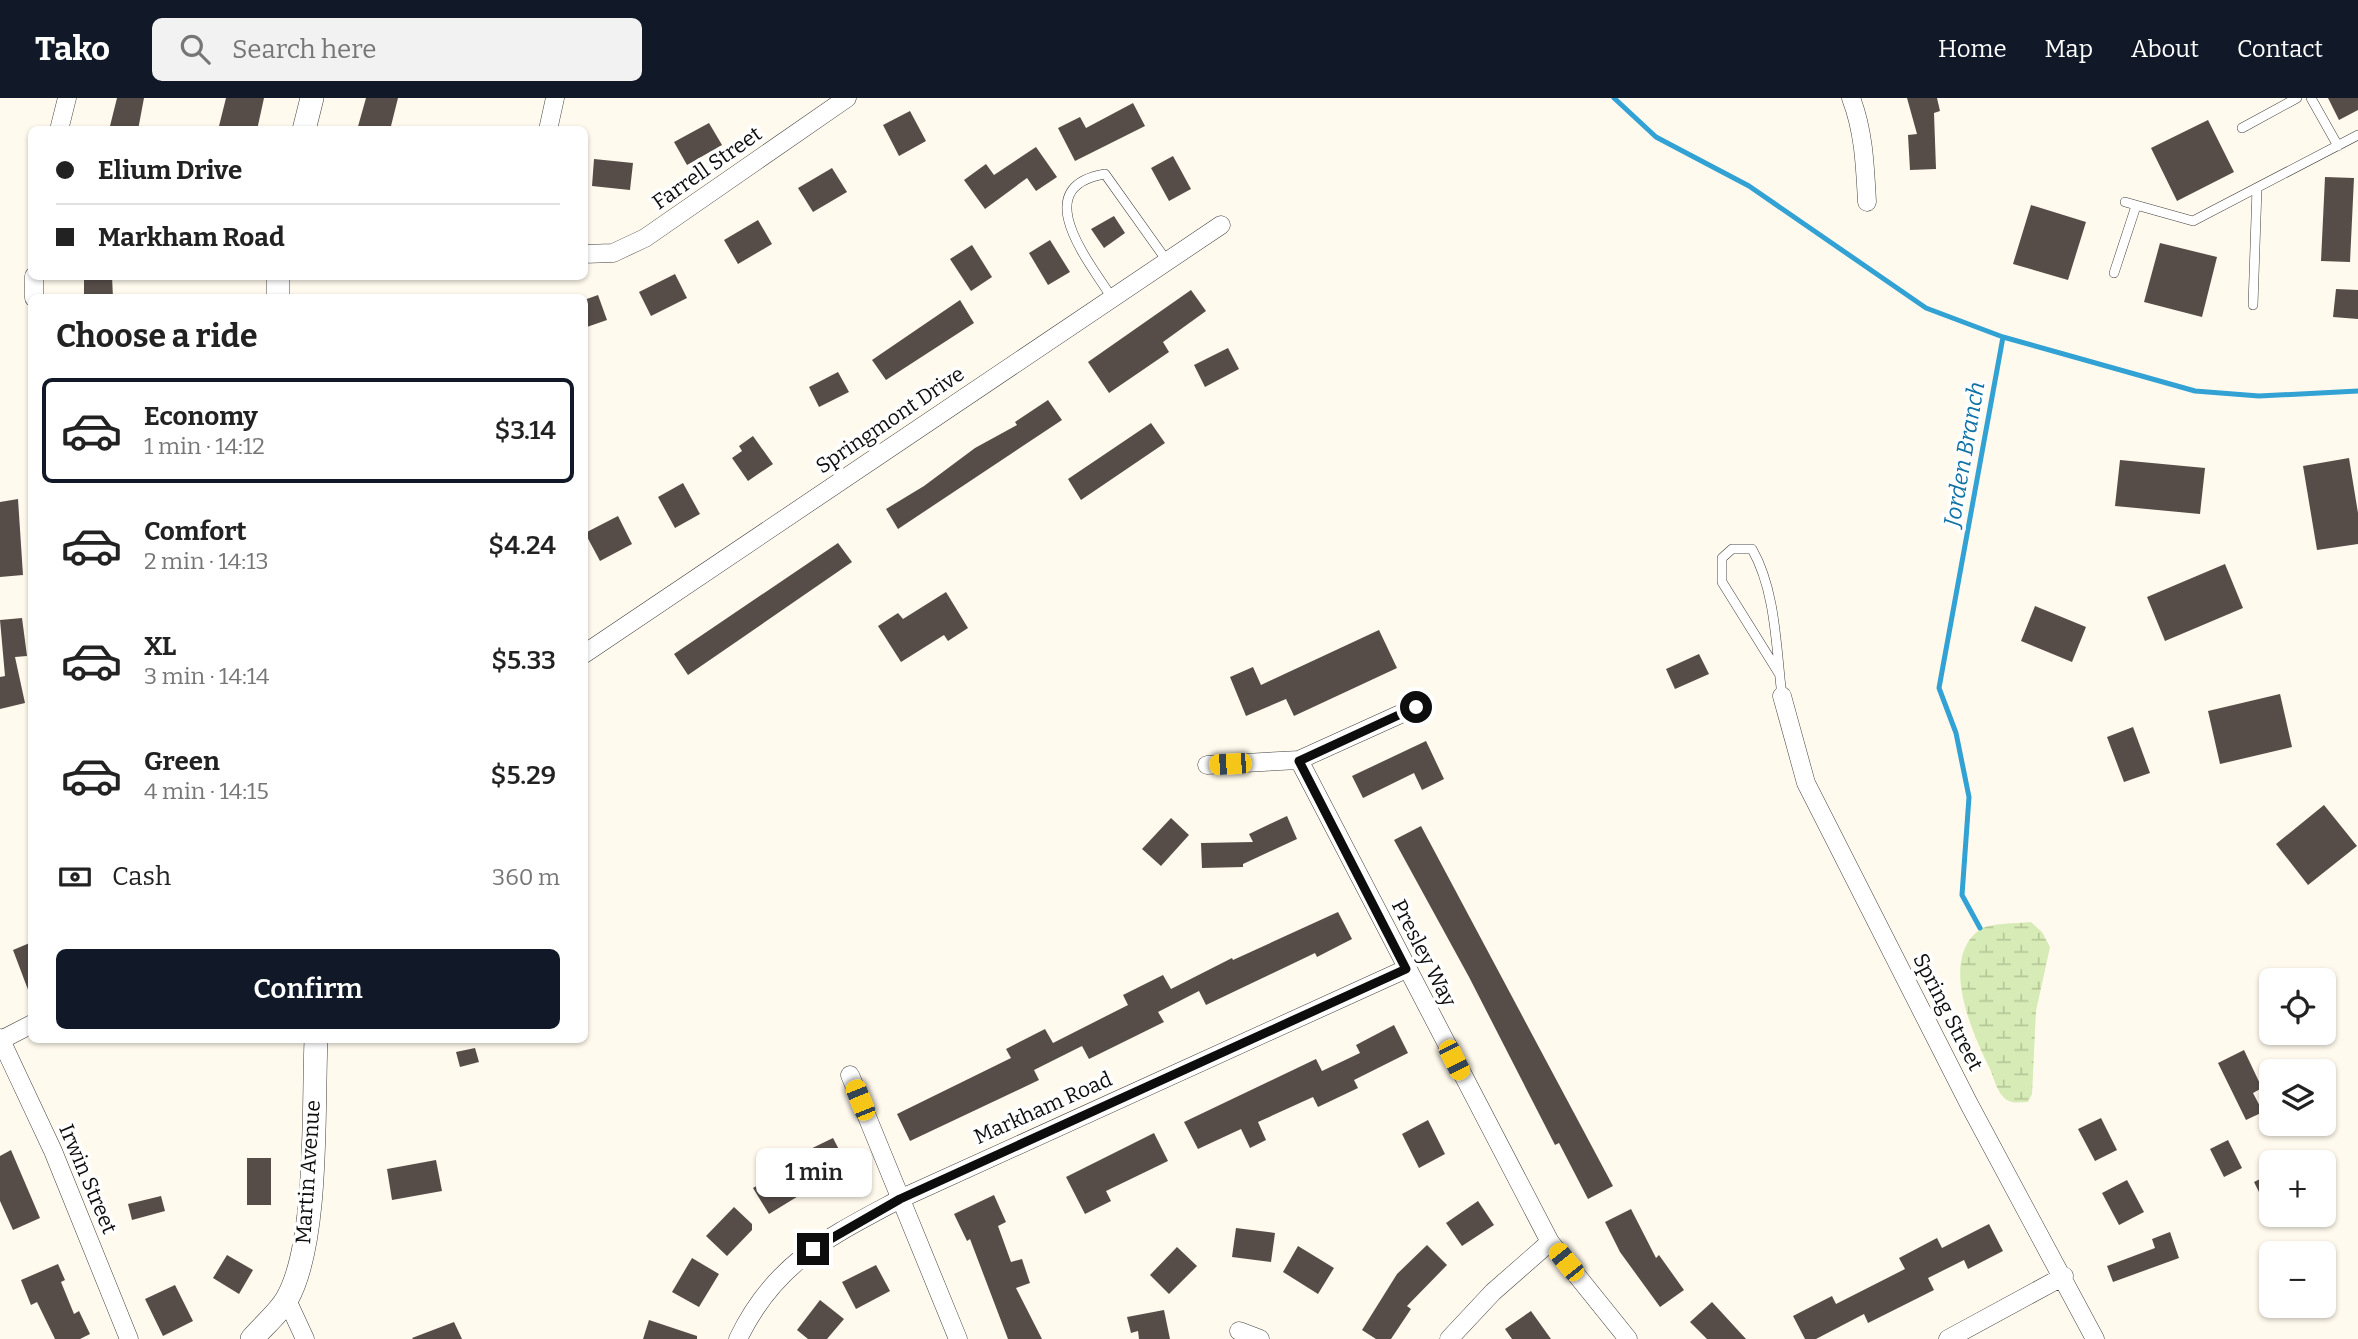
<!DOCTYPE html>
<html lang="en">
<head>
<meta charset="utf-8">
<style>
  :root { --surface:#fff; --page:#f2f2f2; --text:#222; --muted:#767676; --line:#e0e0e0; --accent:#111827 }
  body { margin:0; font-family:Bitter,serif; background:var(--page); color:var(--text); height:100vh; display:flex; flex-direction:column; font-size:26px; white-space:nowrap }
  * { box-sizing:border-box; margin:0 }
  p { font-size:23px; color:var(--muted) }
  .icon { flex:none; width:38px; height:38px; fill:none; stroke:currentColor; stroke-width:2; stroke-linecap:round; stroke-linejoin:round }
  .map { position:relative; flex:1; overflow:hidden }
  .panel { position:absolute; left:28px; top:196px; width:560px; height:749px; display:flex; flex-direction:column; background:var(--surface); border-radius:10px; box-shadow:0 2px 5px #0004 }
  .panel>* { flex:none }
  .banner { position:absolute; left:28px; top:28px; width:560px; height:154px; border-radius:10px; box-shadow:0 2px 5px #0004; display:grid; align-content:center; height:154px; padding:0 28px; background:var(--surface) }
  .controls { position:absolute; left:2259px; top:870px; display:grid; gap:14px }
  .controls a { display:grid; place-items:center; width:77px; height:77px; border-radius:10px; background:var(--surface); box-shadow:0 2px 5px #0004; font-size:35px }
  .end { position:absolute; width:32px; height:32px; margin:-16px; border:9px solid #0d0d0d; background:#fff; box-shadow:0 0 0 4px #fff }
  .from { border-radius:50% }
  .bubble { position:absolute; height:49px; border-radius:10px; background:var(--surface); box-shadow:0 2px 5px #0004; font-size:23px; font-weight:600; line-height:49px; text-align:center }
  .car { position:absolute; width:21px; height:42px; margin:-21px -10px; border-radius:9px; box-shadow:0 0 5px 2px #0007; background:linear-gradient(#f5c518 24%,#345 0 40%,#f5c518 0 76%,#345 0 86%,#f5c518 0) }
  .banner b { display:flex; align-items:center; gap:24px; height:66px; font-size:26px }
  .banner b+b { border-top:2px solid var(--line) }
  .banner i { width:18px; height:18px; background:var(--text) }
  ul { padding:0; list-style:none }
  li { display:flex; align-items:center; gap:21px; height:105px; margin:0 14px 10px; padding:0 14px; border:4px solid transparent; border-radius:10px }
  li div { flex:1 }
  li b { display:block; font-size:26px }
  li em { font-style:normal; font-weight:600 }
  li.current { border-color:var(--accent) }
  li>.icon { width:63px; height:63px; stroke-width:1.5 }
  h2 { padding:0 28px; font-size:32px; line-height:84px }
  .pay { display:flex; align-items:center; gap:18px; height:77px; padding:0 28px; font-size:26px }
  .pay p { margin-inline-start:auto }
  .primary-button { display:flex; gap:14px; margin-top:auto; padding:14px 28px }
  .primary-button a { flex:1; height:80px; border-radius:10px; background:var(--accent); color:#fff; font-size:28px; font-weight:600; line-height:80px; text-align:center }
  header { display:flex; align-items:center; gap:42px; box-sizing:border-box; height:98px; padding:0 35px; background:var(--accent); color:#fff }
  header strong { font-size:33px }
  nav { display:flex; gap:38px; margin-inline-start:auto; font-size:24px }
  .search { width:490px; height:63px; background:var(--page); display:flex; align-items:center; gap:18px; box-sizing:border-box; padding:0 24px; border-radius:10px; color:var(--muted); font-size:26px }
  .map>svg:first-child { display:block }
  .wetland { fill:url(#wetland-marsh) }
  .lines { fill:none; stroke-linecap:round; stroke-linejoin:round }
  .stream { stroke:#32a2d4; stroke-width:5 }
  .building { fill:#564d49 }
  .service-casing { stroke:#404040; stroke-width:10 }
  .minor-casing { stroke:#404040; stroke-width:19 }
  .tertiary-casing { stroke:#404040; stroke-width:24 }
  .service { stroke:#fff; stroke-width:9 }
  .minor { stroke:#fff; stroke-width:18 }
  .tertiary { stroke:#fff; stroke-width:23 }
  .route { stroke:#0d0d0d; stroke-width:9 }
  .labels { text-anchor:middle; stroke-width:7; stroke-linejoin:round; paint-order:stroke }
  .street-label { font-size:21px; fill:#0d0d0d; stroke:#fff }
  .water-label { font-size:23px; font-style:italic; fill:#1072a5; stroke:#fff }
</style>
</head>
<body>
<header>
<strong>Tako</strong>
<div class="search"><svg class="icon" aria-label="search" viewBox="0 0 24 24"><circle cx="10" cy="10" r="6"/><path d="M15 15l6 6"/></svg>Search here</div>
<nav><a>Home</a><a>Map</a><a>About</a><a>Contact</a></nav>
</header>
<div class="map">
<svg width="2358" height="1241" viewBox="0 0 2358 1241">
  <defs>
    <pattern id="wetland-marsh" width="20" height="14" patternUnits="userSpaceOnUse" patternTransform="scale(1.75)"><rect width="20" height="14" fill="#d6ebb5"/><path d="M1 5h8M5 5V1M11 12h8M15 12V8" fill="none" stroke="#b6c89a"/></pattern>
  </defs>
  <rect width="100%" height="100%" fill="#fffaed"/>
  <path class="wetland" d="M2031,824l11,10 8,15 -14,64 -4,83 -4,8c-7,0 -15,2 -21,-2 -10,-6 -13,-23 -18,-33 -17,-35 -49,-106 -11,-136 11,-9 39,-7 53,-9z"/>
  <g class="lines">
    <path class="stream" d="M1614,0l42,39 93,49 177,122 77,29 192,54 64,5 99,-5
      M1980,830l-18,-33 7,-98 -13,-64 -17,-45 64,-351"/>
  </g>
  <path class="building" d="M117,0h27l-6,32h-29z
    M226,0h38l-7,32h-39z
    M366,0h32l-8,32h-33z
    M1907,0h30l3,13 -6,2 2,56 -26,1 -2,-35 9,-1z
    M2328,0h30v12l-19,10z
    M1133,5l12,23 -70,35 -17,-33 22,-11 6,11z
    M910,13l16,30 -27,15 -16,-31z
    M2208,22l26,52 -57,29 -26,-53z
    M709,25l13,22 -35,20 -13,-23z
    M1036,49l21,30 -21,14 -9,-13 -42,31 -21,-29 22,-16 8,11z
    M1173,58l18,33 -22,12 -18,-33z
    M594,61l39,4 -3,27 -38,-4z
    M832,70l15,24 -34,20 -15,-24z
    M2325,79l29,1 -4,84 -29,-1z
    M2031,107l55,17 -18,58 -55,-16z
    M1114,118l11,17 -21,15 -13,-19z
    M758,122l14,24 -34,20 -14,-24z
    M1050,142l20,32 -22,13 -19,-32z
    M2160,145l57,14 -15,60 -58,-15z
    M972,147l20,32 -21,14 -21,-32z
    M675,176l12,24 -36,18 -12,-24z
    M84,178h28l1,22h-29z
    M2336,191l22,1v29l-25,-2z
    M1191,192l15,21 -43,31 6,10 -60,41 -21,-31z
    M598,197l9,25 -23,8v-28z
    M960,202l14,23 -88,57 -14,-20z
    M1228,250l11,21 -34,18 -11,-22z
    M838,274l11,20 -30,15 -10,-20z
    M1048,302l14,20 -164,109 -12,-20 38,-23 51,-38 42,-23 -2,-3z
    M1151,325l14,20 -84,57 -13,-21z
    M753,338l20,28 -25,17 -16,-23 10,-7 -3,-5z
    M2349,360l9,55v31l-41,6 -14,-84z
    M2120,362l85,8 -5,46 -85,-8z
    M683,385l17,31 -25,14 -17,-31z
    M18,401l5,76 -23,2v-75z
    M618,418l14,28 -32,17 -15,-28z
    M838,445l14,19 -164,113 -14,-21z
    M2225,466l18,44 -78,33 -18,-44z
    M946,494l22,36 -20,13 -4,-6 -43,27 -23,-36 20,-13 5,6z
    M2035,508l51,21 -14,35 -51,-21z
    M22,520l5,38 -12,1 10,46 -25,6v-32l5,-1 -5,-56z
    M1379,532l18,38 -103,48 -8,-17 -40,17 -16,-39 23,-10 8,18z
    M1699,556l10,20 -34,15 -9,-20z
    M2280,596l12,53 -72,17 -12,-53z
    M2133,629l17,46 -26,9 -17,-45z
    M1426,643l18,38 -22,11 -8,-17 -51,25 -11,-22z
    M2324,707l33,41 -49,39 -32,-41z
    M1287,718l10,23 -54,25v3l-41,1 -1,-25 52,-1 -4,-8z
    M1171,720l18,17 -28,31 -19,-17z
    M1421,728l192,360 -25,13 -29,-56 -4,2 -86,-168 -75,-137z
    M1338,814l14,27 -35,18 -2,-4 -109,52 -7,-14 -41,21 6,10 -75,37 -7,-13 -48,24 5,10 -129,61 -13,-27 114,-56 -5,-9 39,-20 8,14 75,-38 -5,-10 40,-20 8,14 61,-31 1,2z
    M32,844v53h-2l-17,-45z
    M1394,927l14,28 -54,27 4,8 -40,19 -5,-10 -55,25 8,18 -16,8 -9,-19 -43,20 -14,-27 132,-63 6,12 38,-18 -4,-8z
    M475,950l4,14 -19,5 -4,-15z
    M2244,952l18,38 -9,5 10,19 -17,8 -28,-57z
    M2101,1020l16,32 -22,11 -17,-32z
    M1428,1022l17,34 -26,14 -17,-34z
    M1154,1035l14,28 -62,30 5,10 -26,13 -19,-37z
    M833,1040l14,27 -50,25 3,5 -31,19 -16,-26 47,-29 -2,-4z
    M2228,1042l14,28 -18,9 -14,-28z
    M11,1052l29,68 -27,12 -13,-29v-45z
    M247,1060h24v47h-24z
    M436,1062l6,31 -50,9 -5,-31z
    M2272,1075v45l-18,-36z
    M2127,1082l17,32 -25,13 -17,-32z
    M994,1097l12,27 -8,4 13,36 11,-3 8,24 -14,5 26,51h-34l-38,-100 -3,2 -13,-27z
    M161,1098l4,15 -33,9 -4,-16z
    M1478,1103l16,24 -32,21 -16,-23z
    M734,1109l18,17v6l-25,26 -21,-20z
    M1631,1111l25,49 3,-3 25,35 -24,17 -40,-55 -15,-30z
    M1989,1126l14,27 -35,18 -4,-9 -36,18 6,12 -66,33 -4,-9 -48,25h-11l-12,-23 39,-20 4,8 69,-35 -6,-11 38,-20 5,10z
    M1236,1130l39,5 -4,29 -39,-5z
    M2170,1134l9,26 -66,24 -6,-16 48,-18 -3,-9z
    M1427,1147l20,20 -40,41 4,3 -20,30h-15l-14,-9 35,-56z
    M1298,1148l36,22 -16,26 -35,-22z
    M1177,1149l20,19 -28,28 -19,-19z
    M227,1157l26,15 -14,24 -26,-16z
    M692,1160l27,16 -20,33 -27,-15z
    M58,1166l7,16 -4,2 13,32 5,-3 11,23 -10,5h-25l-18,-37 -6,3 -10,-25z
    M876,1167l14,26 -34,18 -14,-27z
    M175,1187l18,36 -30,15 -18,-37z
    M820,1202l24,19 -17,20h-19l-11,-9z
    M1712,1204l34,37h-39l-17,-17z
    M1164,1212l6,29h-31l-1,-8 -7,2 -4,-16z
    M1531,1213l20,28h-39l-7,-10z
    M649,1222l48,16v3h-54z
    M454,1224l8,17h-49l-1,-1z"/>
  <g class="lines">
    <g class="service-casing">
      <path id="service" d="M2311,0l27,48
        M2242,30l55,-30
        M2125,104l68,19 165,-86
        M2114,175l22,-67
        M1112,200c-21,-34 -86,-111 -7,-124l62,87
        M2253,207l4,-117
        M1780,577l-58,-93v-24l10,-9h20c24,42 24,99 30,147"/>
    </g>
    <g class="minor-casing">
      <path id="minor" d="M1851,0c13,34 14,68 16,104
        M59,32l8,-32
        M548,32l7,-32
        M584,156l29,-1 32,-15 202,-140
        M34,178v22
        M584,556l637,-429
        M1782,598l24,87 163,321 126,235
        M1299,662l251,482 78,97
        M1207,667l92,-5 117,-53
        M0,940l53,113 76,188
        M1,942l31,-16
        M850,977l108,264
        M287,1202l18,39
        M1239,1233l21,8
        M738,1241c37,-77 91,-102 162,-140l506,-230
        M1449,1241l44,-47 57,-50
        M1948,1241l116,-63"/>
    </g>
    <g class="tertiary-casing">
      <path id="tertiary" d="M304,32l8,-32
        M278,178v22
        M252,1241c11,-13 27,-26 35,-40 32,-57 26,-192 29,-259"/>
    </g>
    <use href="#service" class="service"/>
    <use href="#minor" class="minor"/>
    <use href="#tertiary" class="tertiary"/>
  </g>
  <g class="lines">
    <path class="route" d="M813,1151l87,-50 506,-230 -107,-208 117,-54"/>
  </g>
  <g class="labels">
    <g class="street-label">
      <text transform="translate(707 70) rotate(-35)" y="7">Farrell Street</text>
      <text transform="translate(890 322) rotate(-34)" y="7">Springmont Drive</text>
      <text transform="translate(1424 855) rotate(63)" y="7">Presley Way</text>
      <text transform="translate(1948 914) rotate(63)" y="7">Spring Street</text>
      <text transform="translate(1043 1010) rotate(-24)" y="7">Markham Road</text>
      <text transform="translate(308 1074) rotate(-86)" y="7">Martin Avenue</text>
      <text transform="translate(88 1081) rotate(67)" y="7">Irwin Street</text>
    </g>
    <g class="water-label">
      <text transform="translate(1964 356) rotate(-80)" y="8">Jorden Branch</text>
    </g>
  </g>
</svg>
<div class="controls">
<a><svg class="icon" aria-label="locate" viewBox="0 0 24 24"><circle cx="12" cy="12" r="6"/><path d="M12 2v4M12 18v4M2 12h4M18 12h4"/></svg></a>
<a><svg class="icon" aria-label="layers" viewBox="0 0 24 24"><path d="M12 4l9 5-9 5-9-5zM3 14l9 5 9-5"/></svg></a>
<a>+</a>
<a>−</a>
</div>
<i class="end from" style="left:1416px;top:609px"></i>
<i class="end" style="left:813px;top:1151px"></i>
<div class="bubble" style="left:756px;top:1050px;width:116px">1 min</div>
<i class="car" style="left:1230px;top:666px;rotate:267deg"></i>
<i class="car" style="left:1454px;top:962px;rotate:153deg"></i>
<i class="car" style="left:860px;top:1002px;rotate:338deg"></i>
<i class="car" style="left:1566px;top:1164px;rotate:321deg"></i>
<div class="banner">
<b><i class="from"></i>Elium Drive</b>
<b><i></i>Markham Road</b>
</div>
<section class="panel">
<h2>Choose a ride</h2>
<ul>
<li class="current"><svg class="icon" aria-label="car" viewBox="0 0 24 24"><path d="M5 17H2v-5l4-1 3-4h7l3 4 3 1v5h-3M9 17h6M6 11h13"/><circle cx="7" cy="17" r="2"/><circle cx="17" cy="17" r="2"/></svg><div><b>Economy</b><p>1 min · 14:12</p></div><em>$3.14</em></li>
<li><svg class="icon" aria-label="car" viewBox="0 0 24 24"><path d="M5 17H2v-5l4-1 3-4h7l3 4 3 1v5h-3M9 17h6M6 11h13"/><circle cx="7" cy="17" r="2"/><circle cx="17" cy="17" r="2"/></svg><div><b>Comfort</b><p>2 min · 14:13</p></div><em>$4.24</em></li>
<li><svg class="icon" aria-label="car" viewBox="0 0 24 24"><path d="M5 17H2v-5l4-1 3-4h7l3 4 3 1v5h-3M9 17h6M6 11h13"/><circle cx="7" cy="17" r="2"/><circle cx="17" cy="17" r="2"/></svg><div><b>XL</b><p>3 min · 14:14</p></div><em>$5.33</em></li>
<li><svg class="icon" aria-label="car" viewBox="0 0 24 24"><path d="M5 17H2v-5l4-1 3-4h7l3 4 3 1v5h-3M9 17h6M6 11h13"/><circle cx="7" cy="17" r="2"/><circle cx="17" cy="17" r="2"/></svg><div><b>Green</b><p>4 min · 14:15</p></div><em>$5.29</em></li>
</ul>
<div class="pay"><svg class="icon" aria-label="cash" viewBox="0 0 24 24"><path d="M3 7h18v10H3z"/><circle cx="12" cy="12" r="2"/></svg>Cash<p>360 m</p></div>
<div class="primary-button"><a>Confirm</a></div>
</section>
</div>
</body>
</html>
